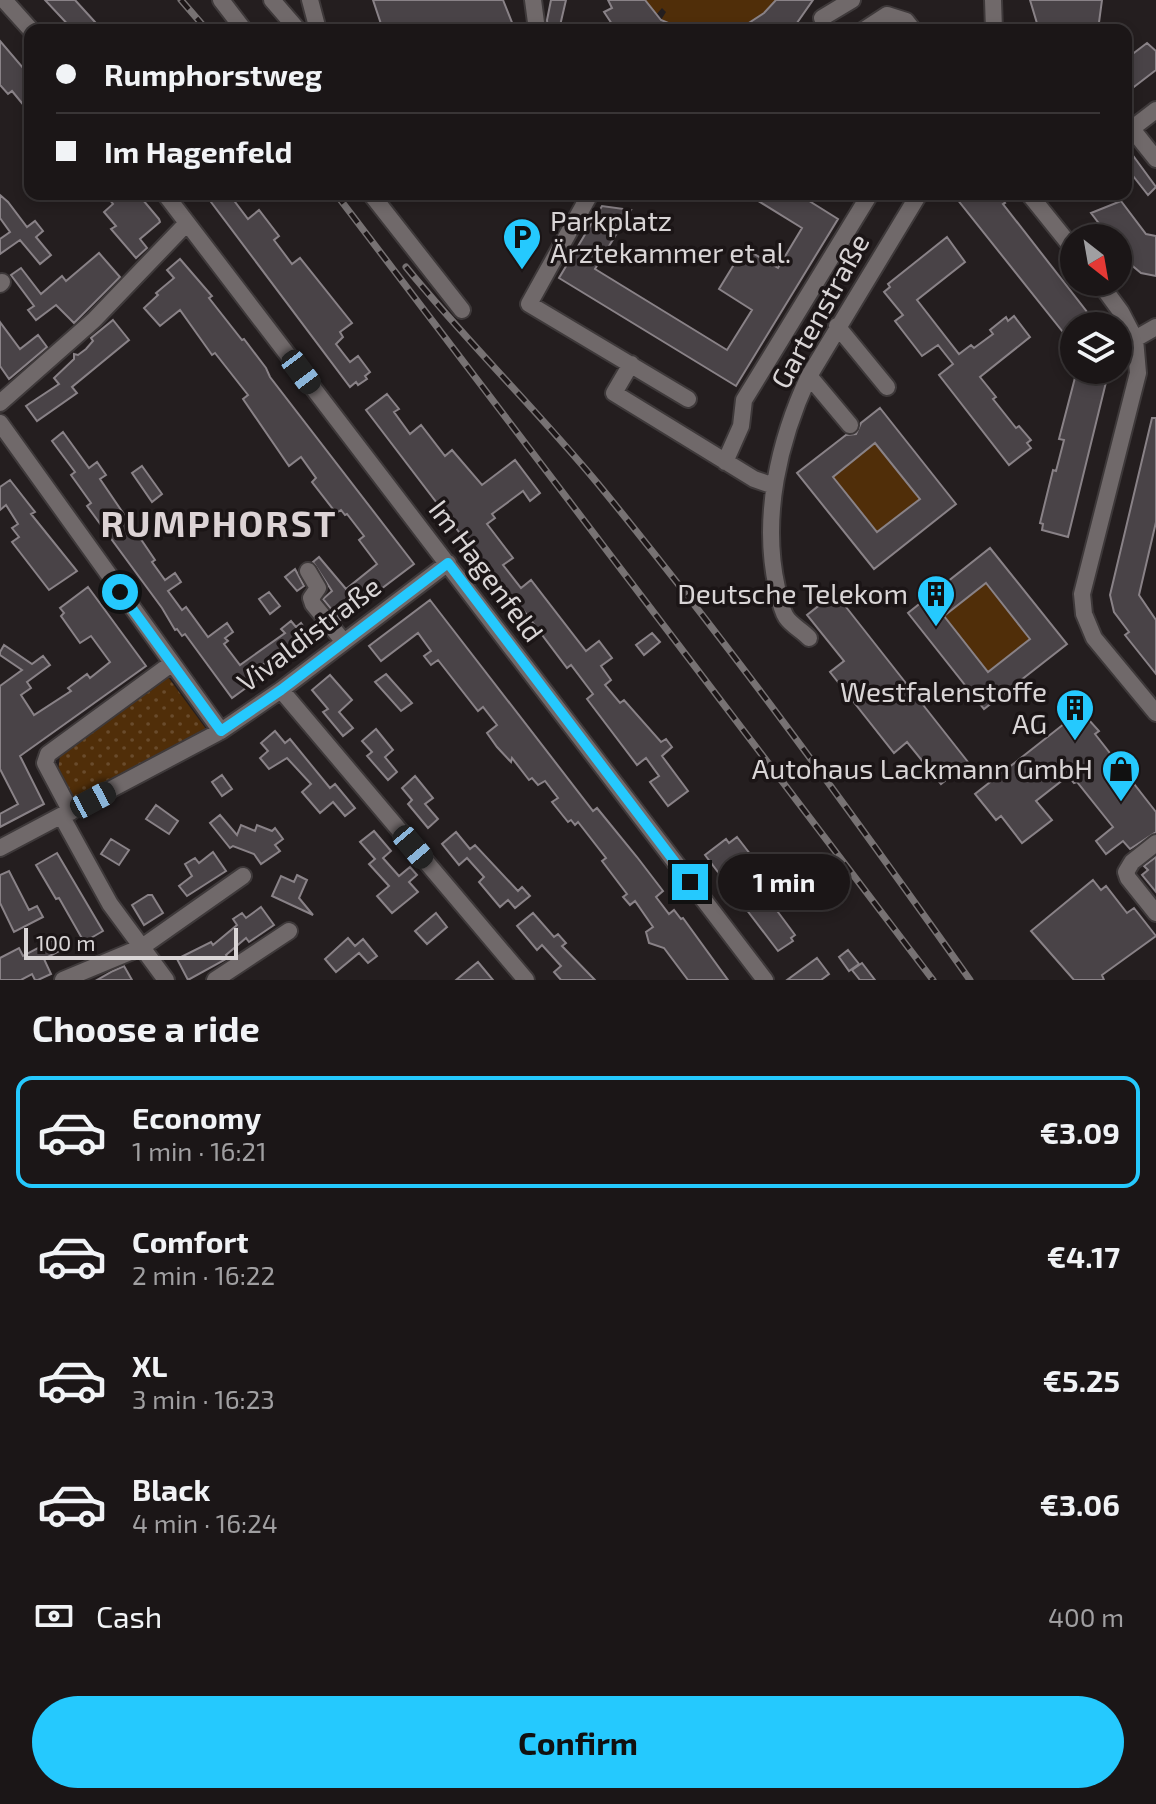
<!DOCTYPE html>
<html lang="en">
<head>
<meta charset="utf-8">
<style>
  :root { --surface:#1b1617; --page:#282324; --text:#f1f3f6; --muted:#a09fa1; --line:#393536; --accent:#25c9fe }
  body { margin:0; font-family:"Exo 2",sans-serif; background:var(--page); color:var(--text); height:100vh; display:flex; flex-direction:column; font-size:30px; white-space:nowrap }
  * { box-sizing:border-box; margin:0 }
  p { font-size:26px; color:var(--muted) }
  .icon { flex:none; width:44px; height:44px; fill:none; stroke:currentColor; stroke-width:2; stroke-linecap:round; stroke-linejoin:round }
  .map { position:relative; height:980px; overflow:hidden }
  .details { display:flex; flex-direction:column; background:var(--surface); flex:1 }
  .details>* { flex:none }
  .hud { position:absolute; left:24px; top:24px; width:1108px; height:176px; border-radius:16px; box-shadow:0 4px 12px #0003,0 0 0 2px var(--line); display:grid; align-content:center; height:176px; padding:0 32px; background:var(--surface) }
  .needle { width:52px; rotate:149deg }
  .buttons { position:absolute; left:1060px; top:224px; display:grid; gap:16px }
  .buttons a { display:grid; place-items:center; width:72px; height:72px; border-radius:50%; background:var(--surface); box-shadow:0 4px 12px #0003,0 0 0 2px var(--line); font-size:40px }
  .scale { position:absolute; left:24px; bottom:20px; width:214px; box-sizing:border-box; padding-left:8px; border:4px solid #d9d5d6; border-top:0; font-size:22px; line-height:28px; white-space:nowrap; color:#d9d5d6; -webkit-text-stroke:6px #1b1516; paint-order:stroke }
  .end { position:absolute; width:36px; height:36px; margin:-18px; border:10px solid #25c9fe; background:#111; box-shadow:0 0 0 4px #111 }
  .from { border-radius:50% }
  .bubble { position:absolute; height:56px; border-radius:28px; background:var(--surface); box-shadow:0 4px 12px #0003,0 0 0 2px var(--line); font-size:26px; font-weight:700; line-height:56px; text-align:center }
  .car { position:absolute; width:24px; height:48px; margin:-24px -12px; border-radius:10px; box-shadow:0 0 6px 2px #0007; background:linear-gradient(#222 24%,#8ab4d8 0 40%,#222 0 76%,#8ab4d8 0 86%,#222 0) }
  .hud b { display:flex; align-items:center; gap:28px; height:76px; font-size:30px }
  .hud b+b { border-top:2px solid var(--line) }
  .hud i { width:20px; height:20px; background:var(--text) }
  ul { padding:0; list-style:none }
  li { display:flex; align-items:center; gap:24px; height:112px; margin:0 16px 12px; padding:0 16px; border:4px solid transparent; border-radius:16px }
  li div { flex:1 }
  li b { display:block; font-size:30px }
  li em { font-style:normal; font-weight:700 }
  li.selected { border-color:var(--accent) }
  li>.icon { width:72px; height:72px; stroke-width:1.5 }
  h2 { padding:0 32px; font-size:36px; line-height:96px }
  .pay { display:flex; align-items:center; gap:20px; height:88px; padding:0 32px; font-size:30px }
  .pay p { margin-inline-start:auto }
  .primary-button { display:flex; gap:16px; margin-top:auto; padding:16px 32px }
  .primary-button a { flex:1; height:92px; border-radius:48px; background:var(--accent); color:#111; font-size:32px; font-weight:700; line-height:92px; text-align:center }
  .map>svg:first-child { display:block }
  .green { fill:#502e09 }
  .park { fill:url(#park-dots) }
  .building { fill:#494347; stroke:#898287; stroke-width:2; fill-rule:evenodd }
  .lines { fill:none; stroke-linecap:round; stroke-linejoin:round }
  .minor-casing { stroke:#3e393a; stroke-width:20 }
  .minor { stroke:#70696a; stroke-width:16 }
  .rail-casing { stroke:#777273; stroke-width:7 }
  .rail { stroke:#1b1516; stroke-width:4; stroke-dasharray:12; stroke-linecap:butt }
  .route { stroke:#25c9fe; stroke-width:10 }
  .labels { text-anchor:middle; stroke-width:7; stroke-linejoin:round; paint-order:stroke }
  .poi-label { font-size:28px; fill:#d9d5d6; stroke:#1b1516; text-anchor:end }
  .street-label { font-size:28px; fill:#d9d5d6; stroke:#1b1516 }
  .district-label { font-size:36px; font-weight:bold; letter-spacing:2px; fill:#dcd3d5; stroke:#1b1516 }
</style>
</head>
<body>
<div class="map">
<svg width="1156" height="980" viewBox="0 0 1156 980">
  <defs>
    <pattern id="park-dots" width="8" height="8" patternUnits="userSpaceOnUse" patternTransform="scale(2)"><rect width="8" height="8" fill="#502e09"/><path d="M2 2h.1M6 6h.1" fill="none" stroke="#694b2c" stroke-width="1.8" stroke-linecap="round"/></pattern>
  </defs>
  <rect width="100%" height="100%" fill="#241e1f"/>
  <path class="green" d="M645,0h131l-12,13 -29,17 -4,-7 -6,2 1,5h-38l-27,-10 5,-8 -4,-4 -6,7z
    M875,443l45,56 -43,33 -44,-55z
    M986,583l44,56 -42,33 -44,-55z"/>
  <path class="park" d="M168,677l38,52 -128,69 -7,-2 -13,-23 2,-19z"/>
  <path class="building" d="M45,0h30l20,22 -3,3 5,5h-24z
    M373,0h130l12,30h-31l-12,-3 -3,3h-86z
    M551,0h15l-7,30h-11l-1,-10z
    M608,0h37l16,20 24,10h-69l-12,-18 8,-4z
    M776,0h37l-21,30h-54l26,-17z
    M1030,0h72l-4,30h-59z
    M0,41l30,35v37l-18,-22 -4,3 -8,-9z
    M1147,43l9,8v19l-30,23v-34z
    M1126,146l30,41 -8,8 -22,-28z
    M105,194h33l21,25 1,3 -20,17 7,9 -11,10 -25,-29 5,-3 -12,-14 9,-8z
    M205,194h24l19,25 11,-9 20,26 -5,4 18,24 8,-6 52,65 -12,9 3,5 -7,7 14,18 8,-6 12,16 -5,4 2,3 -9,6 -2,-3 -6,5z
    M747,194h51l40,25 -102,167 -177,-108 43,-72 29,4 -36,59 132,81 25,-40 -33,-21 25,-41 34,20 24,-40z
    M953,194h45l7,9 -2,1 95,122h-24v20z
    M0,195l8,7 19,25 8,-6 8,10 -7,6 15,18 -11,9 -20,-24 -20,14v-15l10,-7 -10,-14z
    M1121,201l25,33 10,2v40l-15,-3 -12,-10 -11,-15v-10h-8l-19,-25z
    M947,237l18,25 -48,38 42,54 12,-9 3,3 19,-14 -3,-4 16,-13 2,4 6,-5 16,21 -50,40 16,20 -3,2 23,29 3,-2 12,14 -4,3 4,5 -22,17 -70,-90 14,-11 -15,-19 -16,11 -27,-35 8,-6 -19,-23 6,-5 -2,-3z
    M99,253l21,24 -46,46 -18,-18 -20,15 -8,-10 6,-4 -23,-31 10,-7 20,26 21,-18 4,5z
    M180,259l32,37 -3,2 33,42 2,-1 22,29 4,9 144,187 -74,56 -17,-21 9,-8 -19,-29 6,-5 27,32 31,-25 -18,-24 5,-4 -17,-22 -2,1 -4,-5 -5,3 -24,-31 4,-4 -15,-21 -12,9 -46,-67 5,-4 -33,-42 -3,2 -32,-45 -20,16 -16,-18 14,-13 -2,-2 18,-15 -7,-8z
    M113,320l16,20 -57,47 5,6 -40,28 -11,-15 33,-22 -5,-6 20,-19v-5l4,1 8,-6 7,-8 -2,-3z
    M0,322l20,27 18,-14 9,12 -38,32 -9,-13z
    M1077,370h32l-41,167 -26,-7 1,-6 -3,-1 13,-53 3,1 8,-31 -5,-1z
    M387,394l12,15 -5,3 16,22 11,-9 24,31 7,-6 30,35 33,-25 25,33 -10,8 -7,-10 -31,23 3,4 -8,6 26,34 -10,7 18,23 10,-8 55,71 13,-10 13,17 -11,8 10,14 -6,5 15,18 4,-3 37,42 5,-3 6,8 -10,9 26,35 -20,15 -18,-24 9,-6 -13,-18 -9,7 -50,-66 6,-5 -22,-29 -4,3 -43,-57 -2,2 -29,-41 -2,2 -125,-164z
    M880,408l76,96 -82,65 -77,-96 49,-38 10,-1 5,-11zM875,443l45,56 -43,33 -44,-55z
    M1152,418h4v104l-17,73 17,25v54l-31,-39 4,-3 -15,-20 -4,-17z
    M63,432l26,36 8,-6 9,13 -6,4 55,81 -3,2 13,18 10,-7 6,9 -13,9 14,19 4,-3 22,30 19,-14 6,9 -8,6 3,3 -4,3 16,21 45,-32 -4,-4 10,-8 5,6 5,-4 12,18 -31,22 -6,-8 -20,15 5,7 -29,21 -47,-64 -3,2 -5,-7 -2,1 -13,-22 -75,-102 4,-3 -20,-28 4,-3 -23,-31z
    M142,466l20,28 -10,8 -20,-29z
    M10,480l25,32 -4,2 46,57 -28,19 -37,-48 7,-5 -7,-9 6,-4 -12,-19 -6,5v-23z
    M990,548l77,96 -83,65 -76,-96zM986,583l44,56 -42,33 -44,-56z
    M295,569l9,17 -7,5 -12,-14z
    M88,587l58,79 -126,90 24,48 -44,23v-13l18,-10 -18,-35v-83l22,-16 -22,-15v-3l4,-7 28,19 11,-8 7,9 -23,17 4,6 -10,7 13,20 37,-24 -3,-3 19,-14 3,4 20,-16 -19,-26 -11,7 -19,-27 3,-3 -4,-5z
    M269,592l11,14 -10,8 -11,-15z
    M835,593l133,169 -27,22 -34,-42 -13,11 -64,-81 14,-11 -37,-46z
    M430,600l163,211 4,-3 40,49 26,34 -7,6 13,17 5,-4 7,9 2,-1 45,62h-40l-24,-32 -15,-5 -3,-11 7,-5 -18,-26 -5,4 -7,-8 4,-3 -25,-33 4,-3 -28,-36 -3,3 -4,-5 -3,2 -16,-20 6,-4 -13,-17 -7,4 -6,-7 -3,2 -17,-22 -1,4 -14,-15 -10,-14 10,-8 -14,-18 -5,4 -40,-51 -7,5 -7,-9 7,-5 -13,-18 -37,28 -12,-15z
    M652,633l8,9 -16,13 -8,-10z
    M386,674l26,29 -11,8 -26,-29z
    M330,675l22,25 -13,12 14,16 -10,8 -20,-24 5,-3 -16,-19z
    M1078,708l21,23 -4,3 61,78v20l-26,17 -7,-8 -17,13 -10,-13 17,-14 -36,-45 -3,1 -6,-7 -32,25 16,19 -30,23 -21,-27 -5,4 -21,-26 94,-74 -2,-2z
    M376,729l17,21 -8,7 12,15 -9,8 -21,-24 5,-4 -10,-11z
    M275,731l10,12 5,-4 40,49 5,-4 20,24 -10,8 -12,-14 -13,11 -18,-21 9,-8 -24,-26 -18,11 -9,-11 8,-7 -7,-8z
    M222,775l10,14 -10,7 -10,-14z
    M415,776l18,22 -8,6 13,15 -10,9 -20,-24 4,-4 -10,-12z
    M156,805l22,16 -9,13 -23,-15z
    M220,815l17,20 4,-10 14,6 2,-6 15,6 3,-3 8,11 -8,6 5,6 -19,13 -7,-10 -21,-8 -3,2 -20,-25z
    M374,831l17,20 -8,7 16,18 11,-9 7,8 -8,7 9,10 -26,21 -15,-17 12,-10 -20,-22 6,-5 -15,-17z
    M456,832l14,17 5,-4 43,46 4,-4 8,9 -15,12 -7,-8 -8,7 -21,-25 5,-5 -17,-19 -8,7 -17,-21z
    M737,837l17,22 -3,2 30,35 -9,8 23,31 -4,3 2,3 -15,10 -73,-96 21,-16 3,4z
    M111,839l18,11 -10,15 -18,-11z
    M213,852l13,19 -39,25 -8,-10 13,-10 -7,-12 10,-6 4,5z
    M57,853l46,78 -19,11 -25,-44 -3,1 -20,-34z
    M1156,857v35l-14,-17 6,-5 -4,-4z
    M9,871l20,39 8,-4 6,11 -29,15 -14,-29v-28z
    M297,875l10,5 -8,18 14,17 -41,-19 9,-20 13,6z
    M1093,880l8,10 5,-4 21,27 7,-5 22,28 -54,39 2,5h-30l-43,-49z
    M148,895h4l11,18 -19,12 -12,-20z
    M261,907l13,18 -25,17 -3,-4 -20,17 2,3 -40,22 -11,-21 34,-17 2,3 24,-20 -4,-6 9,-6 4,5z
    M436,913l11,14 -20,17 -12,-13z
    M533,913l21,24 4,-3 8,9 -4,3 33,34h-34l-7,-8 7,-6 -19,-21 -5,5 -20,-24z
    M348,938l7,8 8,-7 14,17 -9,7 -9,-10 -23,19 -11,-13z
    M55,939l6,11 -17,9 7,15 -13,6h-3l-3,-6 -11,6h-21v-22l19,-10 4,8z
    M848,950l11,14 -10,7 -10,-14z
    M817,958l12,16 -8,6h-34z
    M478,962l15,18h-37z
    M862,963l13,17h-15l-8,-10z
    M124,966l8,14h-35l16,-9z"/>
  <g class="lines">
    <g class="minor-casing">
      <path id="minor" d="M4,0l27,30
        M221,0l23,30
        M272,0l26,30
        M310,0l8,30
        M533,0l4,30
        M993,0l1,30
        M822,18l30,-18
        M864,30l23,-15 19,6 7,9
        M1132,129l24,30
        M1126,133l30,-23
        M165,194l600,786
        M371,194l91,116
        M590,194l-61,110 159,95
        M1029,194l45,56
        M1099,282l22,30 14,27 3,34 -56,221 2,20 10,24 62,75
        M0,284l2,-2
        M837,326l50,61
        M1135,339l21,-12
        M631,364l-17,29 140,86 20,7
        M809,376l41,49
        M0,403l94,-83 93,-97
        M0,423l221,308
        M725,462l16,-36 3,-26 126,-206
        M308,571l10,17 -7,10 2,6 31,38
        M809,638c-7,-8 -17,-12 -23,-21 -5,-8 -7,-20 -9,-29 -16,-71 2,-148 32,-212l110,-182
        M281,690l245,290
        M71,812l-26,-49 3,-9 123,-90
        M62,817l48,87 56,76
        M1156,843l-24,19 -6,10 2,6 28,35
        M0,848l221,-117 60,-41 167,-127
        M63,980l79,-33 101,-71
        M215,980l74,-49"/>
    </g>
    <use href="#minor" class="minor"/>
    <g class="rail-casing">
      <path id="rail" d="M181,0l26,30
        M336,194l597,786
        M406,267c61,75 131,143 193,218 130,159 252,327 371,495"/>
    </g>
    <use href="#rail" class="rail"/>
  </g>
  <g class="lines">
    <path class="route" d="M120,592l101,139 60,-41 167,-127 242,319"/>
  </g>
  <defs>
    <g id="parking-pin" transform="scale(2)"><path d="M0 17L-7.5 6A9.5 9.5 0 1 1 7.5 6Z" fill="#25c9fe" stroke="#1b1516"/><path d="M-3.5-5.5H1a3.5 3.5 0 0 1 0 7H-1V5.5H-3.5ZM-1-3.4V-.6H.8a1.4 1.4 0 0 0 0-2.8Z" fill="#111"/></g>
    <g id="building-pin" transform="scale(2)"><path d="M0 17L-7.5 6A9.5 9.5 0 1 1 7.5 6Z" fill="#25c9fe" stroke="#1b1516"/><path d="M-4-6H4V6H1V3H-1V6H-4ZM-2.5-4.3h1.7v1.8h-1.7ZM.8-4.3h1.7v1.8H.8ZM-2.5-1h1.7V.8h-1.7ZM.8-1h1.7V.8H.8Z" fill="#111"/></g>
    <g id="shop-pin" transform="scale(2)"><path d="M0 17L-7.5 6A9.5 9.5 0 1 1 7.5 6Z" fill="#25c9fe" stroke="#1b1516"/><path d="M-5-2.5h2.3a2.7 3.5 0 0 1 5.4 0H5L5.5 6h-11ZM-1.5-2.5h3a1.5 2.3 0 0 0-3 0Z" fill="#111"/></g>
  </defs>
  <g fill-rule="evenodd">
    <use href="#parking-pin" x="522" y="237"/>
    <use href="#building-pin" x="936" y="594"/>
    <use href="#building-pin" x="1075" y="708"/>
    <use href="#shop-pin" x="1121" y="769"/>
  </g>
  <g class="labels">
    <g class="poi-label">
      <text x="550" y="231" text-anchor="start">Parkplatz<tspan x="550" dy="32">Ärztekammer et al.</tspan></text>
      <text x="908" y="604">Deutsche Telekom</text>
      <text x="1047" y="702">Westfalenstoffe<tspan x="1047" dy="32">AG</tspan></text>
      <text x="1093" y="779">Autohaus Lackmann GmbH</text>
    </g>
    <g class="street-label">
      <text transform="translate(820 311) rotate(-61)" y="10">Gartenstraße</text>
      <text transform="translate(486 571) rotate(53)" y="10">Im Hagenfeld</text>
      <text transform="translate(309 634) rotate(-37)" y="10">Vivaldistraße</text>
    </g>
    <g class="district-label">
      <text x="219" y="537">RUMPHORST</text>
    </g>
  </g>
</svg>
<div class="buttons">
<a><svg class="needle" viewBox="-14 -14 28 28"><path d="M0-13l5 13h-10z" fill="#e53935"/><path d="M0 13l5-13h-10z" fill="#a09fa1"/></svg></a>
<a><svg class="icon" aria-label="layers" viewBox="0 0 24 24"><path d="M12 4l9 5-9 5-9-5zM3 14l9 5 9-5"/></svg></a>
</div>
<div class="scale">100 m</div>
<i class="end from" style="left:120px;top:592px"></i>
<i class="end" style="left:690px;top:882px"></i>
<div class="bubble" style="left:718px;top:854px;width:132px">1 min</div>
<i class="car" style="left:301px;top:372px;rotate:143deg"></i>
<i class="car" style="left:93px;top:800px;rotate:62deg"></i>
<i class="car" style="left:413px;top:847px;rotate:140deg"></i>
<div class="hud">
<b><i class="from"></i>Rumphorstweg</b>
<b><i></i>Im Hagenfeld</b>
</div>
</div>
<section class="details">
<h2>Choose a ride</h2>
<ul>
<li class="selected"><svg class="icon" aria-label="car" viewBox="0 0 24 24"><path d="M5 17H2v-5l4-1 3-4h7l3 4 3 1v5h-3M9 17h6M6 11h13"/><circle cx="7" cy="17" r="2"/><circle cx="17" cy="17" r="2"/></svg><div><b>Economy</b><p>1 min · 16:21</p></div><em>€3.09</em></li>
<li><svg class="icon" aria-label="car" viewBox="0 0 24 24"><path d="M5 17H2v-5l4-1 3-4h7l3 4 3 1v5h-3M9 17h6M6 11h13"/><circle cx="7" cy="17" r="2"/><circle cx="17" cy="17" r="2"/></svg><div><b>Comfort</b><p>2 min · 16:22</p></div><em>€4.17</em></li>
<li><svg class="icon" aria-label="car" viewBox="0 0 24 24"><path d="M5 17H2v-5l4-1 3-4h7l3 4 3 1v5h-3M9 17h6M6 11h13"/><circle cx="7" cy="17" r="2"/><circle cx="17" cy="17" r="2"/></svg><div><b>XL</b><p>3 min · 16:23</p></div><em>€5.25</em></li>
<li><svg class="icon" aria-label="car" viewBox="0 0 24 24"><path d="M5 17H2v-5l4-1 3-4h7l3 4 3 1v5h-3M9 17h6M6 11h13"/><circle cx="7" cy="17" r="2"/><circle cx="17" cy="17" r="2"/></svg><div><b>Black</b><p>4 min · 16:24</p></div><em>€3.06</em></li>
</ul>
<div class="pay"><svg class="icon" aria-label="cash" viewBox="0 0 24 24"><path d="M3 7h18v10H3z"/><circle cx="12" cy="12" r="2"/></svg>Cash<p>400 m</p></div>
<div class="primary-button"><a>Confirm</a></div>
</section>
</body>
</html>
